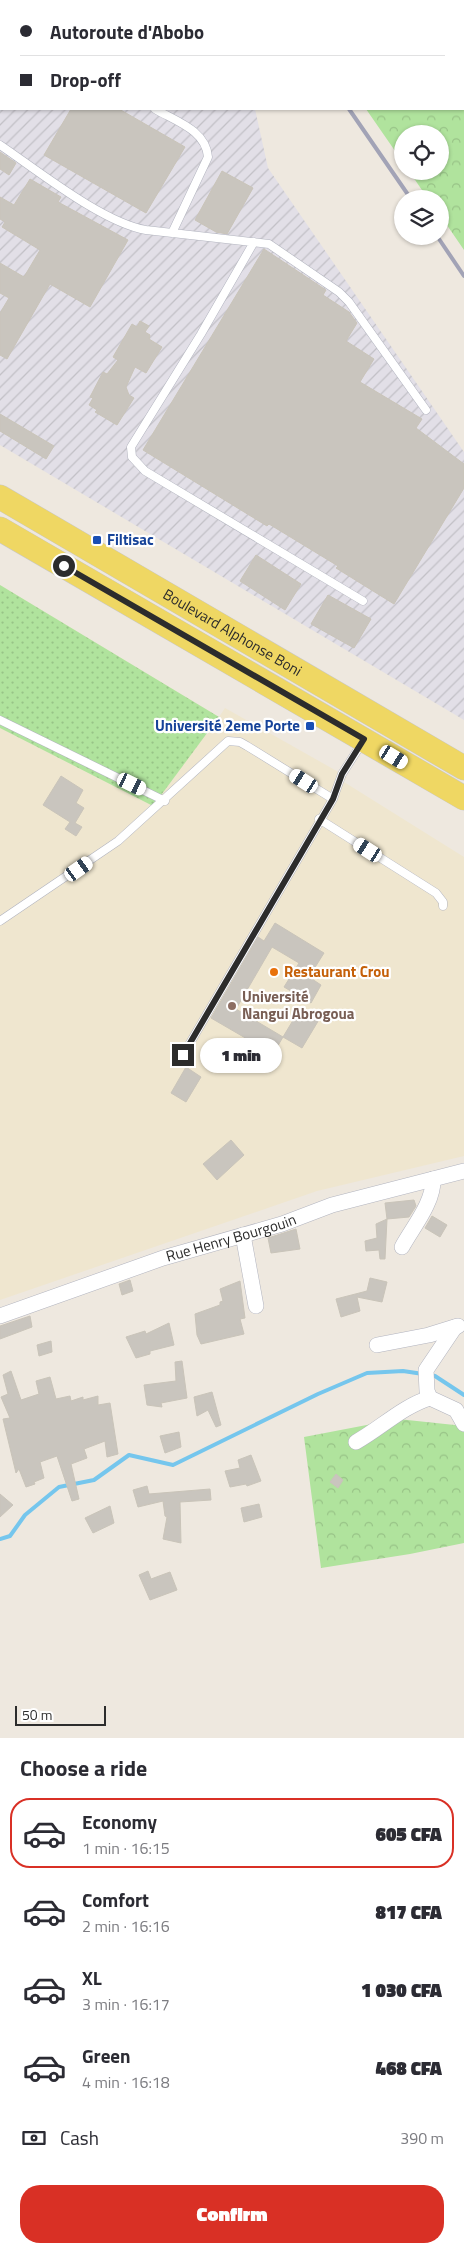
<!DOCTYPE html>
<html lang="en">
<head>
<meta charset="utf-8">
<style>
  :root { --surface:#fff; --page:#f7f7f7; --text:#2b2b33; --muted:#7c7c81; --line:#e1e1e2; --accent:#d93025 }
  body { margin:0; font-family:"Titillium Web",sans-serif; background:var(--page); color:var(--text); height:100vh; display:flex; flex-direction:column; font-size:19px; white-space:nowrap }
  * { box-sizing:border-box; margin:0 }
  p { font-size:16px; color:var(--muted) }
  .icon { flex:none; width:28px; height:28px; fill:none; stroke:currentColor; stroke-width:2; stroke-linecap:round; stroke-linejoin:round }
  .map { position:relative; height:1738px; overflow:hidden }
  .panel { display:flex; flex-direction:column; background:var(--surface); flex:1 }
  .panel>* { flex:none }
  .banner { position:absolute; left:0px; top:0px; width:465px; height:110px; box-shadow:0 1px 4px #0004; display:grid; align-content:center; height:110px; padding:0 20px; background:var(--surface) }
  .buttons { position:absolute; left:394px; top:125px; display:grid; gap:10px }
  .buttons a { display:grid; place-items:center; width:55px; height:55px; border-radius:50%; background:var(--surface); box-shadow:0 1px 4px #0004; font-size:25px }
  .scale { position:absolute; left:15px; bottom:12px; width:91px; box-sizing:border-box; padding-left:5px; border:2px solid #2c2c2c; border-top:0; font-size:14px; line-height:18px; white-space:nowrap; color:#2c2c2c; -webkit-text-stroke:4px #fff; paint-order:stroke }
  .end { position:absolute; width:22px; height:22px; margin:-11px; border:6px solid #2c2c2c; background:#fff; box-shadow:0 0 0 2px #fff }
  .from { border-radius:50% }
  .bubble { position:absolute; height:35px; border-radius:18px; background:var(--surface); box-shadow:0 1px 4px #0004; font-size:16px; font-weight:800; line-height:35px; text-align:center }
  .car { position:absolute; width:15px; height:30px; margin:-15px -8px; border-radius:6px; box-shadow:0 0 4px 1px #0007; background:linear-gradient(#fff 24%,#345 0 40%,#fff 0 76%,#345 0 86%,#fff 0) }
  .banner b { display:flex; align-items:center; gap:18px; height:48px; font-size:19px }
  .banner b+b { border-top:1px solid var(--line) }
  .banner i { width:12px; height:12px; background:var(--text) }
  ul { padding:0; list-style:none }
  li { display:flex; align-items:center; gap:15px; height:70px; margin:0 10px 8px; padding:0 10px; border:2px solid transparent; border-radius:20px }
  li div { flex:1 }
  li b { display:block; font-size:19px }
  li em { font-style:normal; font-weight:800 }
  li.selected { border-color:var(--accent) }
  li>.icon { width:45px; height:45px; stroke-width:1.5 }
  h2 { padding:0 20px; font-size:22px; line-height:60px }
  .pay { display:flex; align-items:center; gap:12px; height:55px; padding:0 20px; font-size:19px }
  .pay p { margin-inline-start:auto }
  .button { display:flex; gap:10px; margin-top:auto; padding:10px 20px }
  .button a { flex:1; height:58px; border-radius:20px; background:var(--accent); color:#fff; font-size:20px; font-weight:800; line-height:58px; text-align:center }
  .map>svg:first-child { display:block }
  .industrial { fill:url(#industrial-furrows) }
  .education { fill:#efe6cf }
  .grass { fill:url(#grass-dots) }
  .forest { fill:url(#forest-crowns) }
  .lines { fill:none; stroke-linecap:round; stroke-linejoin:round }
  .stream { stroke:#75c6ed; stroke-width:4 }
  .building { fill:#c9c5be; stroke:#c9c4b9 }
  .lane-casing { stroke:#b2b4bf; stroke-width:9 }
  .street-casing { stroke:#b2b4bf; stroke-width:16 }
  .primary-casing { stroke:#c8c8c8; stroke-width:25 }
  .lane { stroke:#fff; stroke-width:8 }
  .street { stroke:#fff; stroke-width:15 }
  .primary { stroke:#efd763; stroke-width:24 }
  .rail { stroke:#a2a3b6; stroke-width:4 }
  .route { stroke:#2c2c2c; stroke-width:6 }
  .transit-dot { fill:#1a4fb4; stroke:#fff; stroke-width:2 }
  .food-dot { fill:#e8710a; stroke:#fff; stroke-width:2 }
  .education-dot { fill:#8d6e63; stroke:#fff; stroke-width:2 }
  .labels { text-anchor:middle; stroke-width:4.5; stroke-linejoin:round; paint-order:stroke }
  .transit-label { font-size:15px; font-weight:bold; fill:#164399; stroke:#fff; text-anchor:start }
  .street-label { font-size:15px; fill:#2c2c2c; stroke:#fff }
  .food-label { font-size:15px; font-weight:bold; fill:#c56008; stroke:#fff; text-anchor:start }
  .education-label { font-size:15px; font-weight:bold; fill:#785e54; stroke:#fff; text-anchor:start }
</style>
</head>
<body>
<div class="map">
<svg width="464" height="1738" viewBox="0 0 464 1738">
  <defs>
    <pattern id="industrial-furrows" width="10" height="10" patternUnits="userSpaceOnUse" patternTransform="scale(1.25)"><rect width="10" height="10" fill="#e2dfe7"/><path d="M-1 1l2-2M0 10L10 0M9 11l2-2" fill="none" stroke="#c2c0c6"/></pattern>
    <pattern id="grass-dots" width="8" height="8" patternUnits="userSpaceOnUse" patternTransform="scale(1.25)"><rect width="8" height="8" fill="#b0e39d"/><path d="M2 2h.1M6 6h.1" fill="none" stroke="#98c387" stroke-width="1.8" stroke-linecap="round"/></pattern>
    <pattern id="forest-crowns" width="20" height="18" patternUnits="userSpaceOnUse" patternTransform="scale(1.25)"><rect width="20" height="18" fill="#b0e39d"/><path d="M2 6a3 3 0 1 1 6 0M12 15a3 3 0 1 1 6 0" fill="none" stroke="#98c387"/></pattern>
  </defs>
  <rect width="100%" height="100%" fill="#eee8df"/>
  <path class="industrial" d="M0,0l201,1h-200v108h254l13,59 196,284v268l-464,-275z"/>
  <path class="education" d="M0,585l219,132 6,-9 117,66 5,3 -3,5 120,75v299l-147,35 -317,109z"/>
  <path class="grass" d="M0,585l219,132 -66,89 -153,-78z"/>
  <path class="forest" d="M291,0h173v250l-24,-35v-16h-12l-19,-28h31v-37h-38v27l-36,-52h98v-108z
    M398,1419l66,7v117l-54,11 -89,14 -17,-131z"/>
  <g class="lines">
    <path class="stream" d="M430,1375l5,1 29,19
      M0,1539l10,-3 15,-21 34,-28 35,-7 35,-25 44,10 145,-71 49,-21 36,-2 20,3"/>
  </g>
  <path class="building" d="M71,109h48l66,38 -39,66 -102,-58z
    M0,152l16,11 -7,12 -9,-6z
    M222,171l31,17 -26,46 -11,-2 -21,-12z
    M30,179l31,18 -3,5 70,38 -38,67 -40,-23 -43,75 -7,-4v-42l9,-15 -9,-5v-30l24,14 16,-27 -38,-23 3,-5 -5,-3v-22l14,8z
    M264,249l62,41 -3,5 26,17 8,11 -11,18 28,18 -14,23 62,37 -6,9 48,36v24l-70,116 -58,-36 2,-2 -69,-42 -2,2 -124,-76z
    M140,321l9,5 -4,6 5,3 -1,4 13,8 -16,26 -11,-6 -9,20 3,8 5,3 -17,27 -22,-13 2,-2 -8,-5 4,-7 -3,-1 13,-25 4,2 11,-14 -5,-3 19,-33 5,3z
    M0,414l54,32 -8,13 -46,-28z
    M256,555l45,29 -16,26 -45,-29z
    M328,595l43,24 -17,29 -43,-24z
    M61,776l22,14 -7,13 8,5 -9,15 7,4 -6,9 -11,-7 5,-7 -27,-17z
    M275,923l49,30 -15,24 12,8 -10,18 -27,-16 15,-24 -27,-16 -36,62 47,28 -10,17 -62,-36 47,-81 6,4z
    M301,1007l19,11 -18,30 -19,-11z
    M186,1067l15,10 -15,25 -15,-9z
    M231,1140l13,15 -27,25 -14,-16z
    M414,1200l2,6 -7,11 -22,2 -2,-16z
    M432,1216l15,9 -7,12 -15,-9z
    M387,1219l-2,40h-5l-1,-9 -13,1 -1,-10 12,-3 -1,-14z
    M296,1229l4,20 -29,4 -3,-15z
    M370,1278l17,4 -5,20 -25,-5 3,14 -19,6 -5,-18 31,-8z
    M130,1280l3,11 -11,4 -3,-11z
    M240,1281l5,37 -5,1 4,15 -43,10 -4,-9 -2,-21 25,-9v-3l3,-1 -3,-12z
    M30,1316l2,11 -32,12v-13z
    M169,1323l5,22 -24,6v3l-14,4 -10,-21 19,-6 1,3z
    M51,1341l1,11 -13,4 -2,-11z
    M182,1361l5,37 -26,5 1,4 -15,-2 -3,-20 32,-4 -1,-19z
    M11,1371l10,29 18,-6 -3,-13 14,-4 6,22 14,-3 1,5 12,-4v3l15,-4v9l12,-2 8,51 -11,3 -2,-16 -21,8 3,9 -16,6 8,35 -7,2 -15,-45 -17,6 4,16 -10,4 1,2 -9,3 -7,-18 -3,4 -13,-54 7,-1 -9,-21 7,-3 -5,-19z
    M212,1392l9,33 -5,2 -8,-17 -11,6 -3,-19z
    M179,1432l2,15 -16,6 -5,-17z
    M251,1455l10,26 -14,5 -1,-2 -16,3 -5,-16 15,-3 -2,-8z
    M336,1474l7,6 -5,8 -8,-6z
    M147,1486l2,8 61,-5 1,11 -31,2 1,41 -18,-4 4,-22 -2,-1 -2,-15 -25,6 -5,-17z
    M0,1494l13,11 -13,12z
    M259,1504l3,13 -18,5 -3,-14z
    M110,1506l4,17 -21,10 -8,-15z
    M148,1571l3,8 19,-7 7,18 -27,10 -11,-25z"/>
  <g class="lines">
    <g class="lane-casing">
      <path id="lane" d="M65,1l1,-1
        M0,106l1,-2
        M155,109c20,12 51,21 53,48l-36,76
        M0,145c37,25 103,78 146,85l123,14 70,48 10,10 77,108
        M254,242l-53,92 -70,113 1,10 13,14 218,130
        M0,720l165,81
        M319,819l117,74 7,9v4
        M0,921l118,-80 110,-100 12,1 7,4 86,53
        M183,1055l150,-256 9,-25 20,-31"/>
    </g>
    <g class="street-casing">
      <g id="street">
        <path d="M243,1235l13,71"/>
        <path d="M402,1247c11,-20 32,-45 31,-68"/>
        <path id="s1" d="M0,1316l163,-58 119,-34 50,-19 132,-34"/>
        <path d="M455,1327l-29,43 1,21 3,7 26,12 8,14"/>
        <path d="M377,1345l52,-10 29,-9"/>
        <path d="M356,1442c25,-14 47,-36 74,-44"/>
      </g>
    </g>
    <g class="primary-casing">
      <g id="primary">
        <path id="s2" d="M0,497l464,271"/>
        <path d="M0,529l464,269"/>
      </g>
    </g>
    <use href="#lane" class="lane"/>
    <use href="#street" class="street"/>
    <use href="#primary" class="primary"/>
    <path class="rail" d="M274,0l1,1
      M282,0l1,1
      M349,109l62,90
      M437,236l27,40"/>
  </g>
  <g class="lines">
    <path class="route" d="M64,566l300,173 -22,35 -9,25 -150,256"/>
  </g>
  <g class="transit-dot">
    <rect x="92" y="535" width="10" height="10" rx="2.5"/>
    <rect x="305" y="721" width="10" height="10" rx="2.5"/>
  </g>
  <circle class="food-dot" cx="274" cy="972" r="5"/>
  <circle class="education-dot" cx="232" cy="1006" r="5"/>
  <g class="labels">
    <g class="transit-label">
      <text x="107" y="545">Filtisac</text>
      <text x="300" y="731" text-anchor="end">Université 2eme Porte</text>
    </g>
    <g class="street-label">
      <text dy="5" stroke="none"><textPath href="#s2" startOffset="269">Boulevard Alphonse Boni</textPath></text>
      <text dy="5" stroke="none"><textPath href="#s1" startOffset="244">Rue Henry Bourgouin</textPath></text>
    </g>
    <g class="food-label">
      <text x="284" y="977">Restaurant Crou</text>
    </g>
    <g class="education-label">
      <text x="242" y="1002">Université<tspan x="242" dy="17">Nangui Abrogoua</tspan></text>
    </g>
  </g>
</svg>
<div class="buttons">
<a><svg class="icon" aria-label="locate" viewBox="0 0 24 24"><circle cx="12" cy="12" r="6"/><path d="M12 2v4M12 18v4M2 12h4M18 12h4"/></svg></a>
<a><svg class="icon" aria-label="layers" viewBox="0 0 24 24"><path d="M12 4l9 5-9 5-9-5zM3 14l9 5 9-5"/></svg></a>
</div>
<div class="scale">50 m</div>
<i class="end from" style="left:64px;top:566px"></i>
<i class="end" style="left:183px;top:1055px"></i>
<div class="bubble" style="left:200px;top:1038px;width:82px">1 min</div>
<i class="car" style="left:394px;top:757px;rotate:121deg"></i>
<i class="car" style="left:304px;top:781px;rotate:302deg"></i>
<i class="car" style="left:132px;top:784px;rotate:116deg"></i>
<i class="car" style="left:368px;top:850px;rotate:303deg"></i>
<i class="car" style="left:79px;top:869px;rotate:55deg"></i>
<div class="banner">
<b><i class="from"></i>Autoroute d'Abobo</b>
<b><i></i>Drop-off</b>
</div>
</div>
<section class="panel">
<h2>Choose a ride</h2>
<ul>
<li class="selected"><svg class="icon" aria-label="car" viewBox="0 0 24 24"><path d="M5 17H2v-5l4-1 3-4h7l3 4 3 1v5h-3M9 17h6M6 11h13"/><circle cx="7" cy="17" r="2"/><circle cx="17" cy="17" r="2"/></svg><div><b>Economy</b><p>1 min · 16:15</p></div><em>605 CFA</em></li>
<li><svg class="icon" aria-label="car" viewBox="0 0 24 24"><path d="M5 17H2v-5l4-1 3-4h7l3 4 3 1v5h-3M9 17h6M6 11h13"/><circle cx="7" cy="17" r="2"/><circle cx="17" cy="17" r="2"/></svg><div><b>Comfort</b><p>2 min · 16:16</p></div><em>817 CFA</em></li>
<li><svg class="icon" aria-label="car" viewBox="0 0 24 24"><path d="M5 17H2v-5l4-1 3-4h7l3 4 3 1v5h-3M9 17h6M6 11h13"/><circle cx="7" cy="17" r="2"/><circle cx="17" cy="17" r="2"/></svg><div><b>XL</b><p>3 min · 16:17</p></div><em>1 030 CFA</em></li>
<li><svg class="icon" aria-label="car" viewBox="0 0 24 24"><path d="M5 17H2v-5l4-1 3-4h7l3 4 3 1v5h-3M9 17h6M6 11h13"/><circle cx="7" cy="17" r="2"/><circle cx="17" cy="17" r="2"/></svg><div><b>Green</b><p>4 min · 16:18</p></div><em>468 CFA</em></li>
</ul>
<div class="pay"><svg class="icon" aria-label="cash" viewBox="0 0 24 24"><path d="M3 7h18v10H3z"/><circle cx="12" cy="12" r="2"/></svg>Cash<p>390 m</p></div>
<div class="button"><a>Confirm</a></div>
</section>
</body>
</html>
